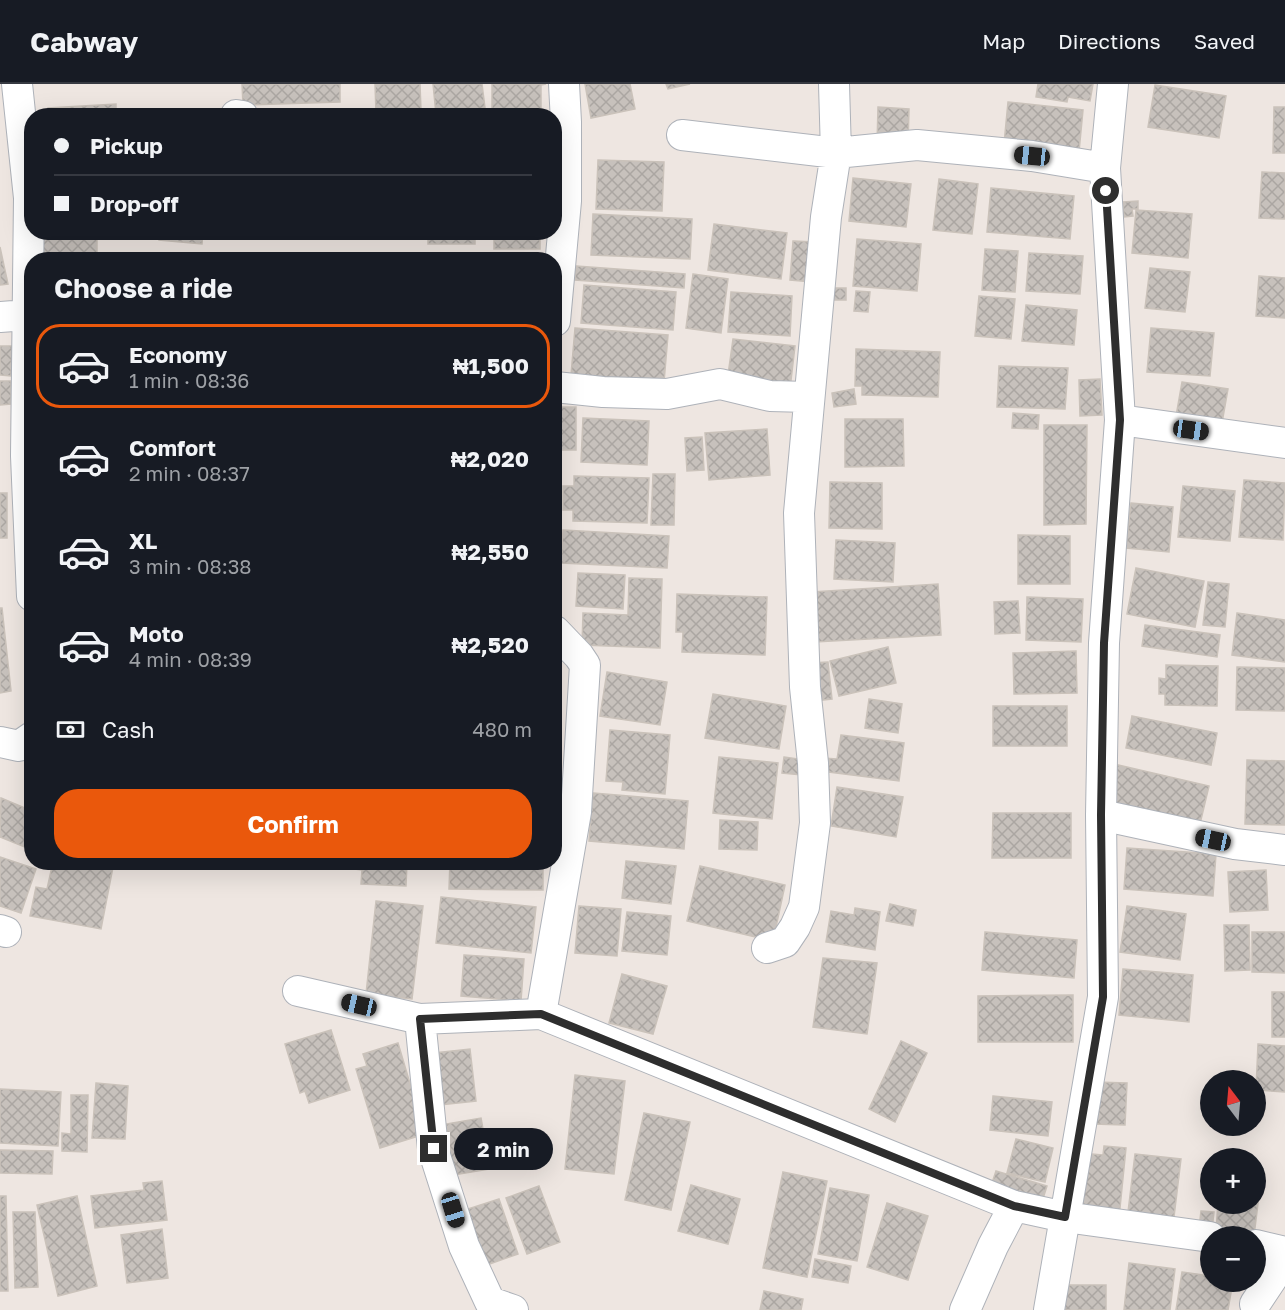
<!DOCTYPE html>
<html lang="en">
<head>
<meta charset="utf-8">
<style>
  :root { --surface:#171b24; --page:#20242c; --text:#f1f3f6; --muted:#9ea1a6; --line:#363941; --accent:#ea580c }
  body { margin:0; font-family:"Golos Text",sans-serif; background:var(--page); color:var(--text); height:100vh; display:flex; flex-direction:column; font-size:22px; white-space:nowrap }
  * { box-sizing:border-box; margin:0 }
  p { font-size:20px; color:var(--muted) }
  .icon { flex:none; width:33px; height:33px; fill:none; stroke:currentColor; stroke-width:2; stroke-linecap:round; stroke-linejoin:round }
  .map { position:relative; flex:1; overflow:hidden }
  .side { position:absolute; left:24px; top:168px; width:538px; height:618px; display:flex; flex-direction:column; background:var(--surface); border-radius:24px; box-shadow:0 6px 24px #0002 }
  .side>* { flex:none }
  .hud { position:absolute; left:24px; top:24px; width:538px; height:132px; border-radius:24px; box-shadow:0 6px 24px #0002; display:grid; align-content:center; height:132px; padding:0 30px; background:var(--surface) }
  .needle { width:39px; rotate:344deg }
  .tools { position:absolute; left:1200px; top:986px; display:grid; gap:12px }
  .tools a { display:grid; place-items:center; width:66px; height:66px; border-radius:50%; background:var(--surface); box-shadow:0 6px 24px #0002; font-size:30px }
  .end { position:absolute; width:27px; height:27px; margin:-14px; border:8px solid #2e2e2e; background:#fff; box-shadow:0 0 0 3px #fff }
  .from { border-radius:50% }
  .bubble { position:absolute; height:42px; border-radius:21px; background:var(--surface); box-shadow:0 6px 24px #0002; font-size:20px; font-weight:700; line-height:42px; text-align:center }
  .car { position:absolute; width:18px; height:36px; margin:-18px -9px; border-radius:8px; box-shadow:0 0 4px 2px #0007; background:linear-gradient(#222 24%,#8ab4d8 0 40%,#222 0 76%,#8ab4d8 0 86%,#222 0) }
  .hud b { display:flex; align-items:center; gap:21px; height:57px; font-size:22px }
  .hud b+b { border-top:2px solid var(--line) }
  .hud i { width:15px; height:15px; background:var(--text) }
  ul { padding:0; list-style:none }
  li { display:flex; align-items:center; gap:18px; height:84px; margin:0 12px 9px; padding:0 18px; border:3px solid transparent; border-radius:24px }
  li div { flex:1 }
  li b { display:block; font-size:22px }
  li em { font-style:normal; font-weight:700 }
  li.on { border-color:var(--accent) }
  li>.icon { width:54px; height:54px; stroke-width:1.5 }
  h2 { padding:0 30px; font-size:27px; line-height:72px }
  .pay { display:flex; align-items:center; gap:15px; height:66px; padding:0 30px; font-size:22px }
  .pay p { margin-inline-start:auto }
  .primary-button { display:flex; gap:12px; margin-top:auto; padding:12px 30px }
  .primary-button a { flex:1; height:69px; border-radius:24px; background:var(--accent); color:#fff; font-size:24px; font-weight:700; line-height:69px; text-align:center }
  header { display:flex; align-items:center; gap:36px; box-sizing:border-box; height:84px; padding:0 30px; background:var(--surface); border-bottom:2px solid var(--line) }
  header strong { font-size:28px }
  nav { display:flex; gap:33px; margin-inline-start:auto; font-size:21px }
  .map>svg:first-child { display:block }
  .building { fill:url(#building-cross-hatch); stroke:#cac2ba; stroke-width:1.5 }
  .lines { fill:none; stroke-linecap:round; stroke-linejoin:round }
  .street-casing { stroke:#aeb2b9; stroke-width:32 }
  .street { stroke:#fff; stroke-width:30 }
  .route { stroke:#2e2e2e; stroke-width:8 }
</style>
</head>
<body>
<header>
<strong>Cabway</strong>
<nav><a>Map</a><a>Directions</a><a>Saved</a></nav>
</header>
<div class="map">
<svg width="1285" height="1226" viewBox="0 0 1285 1226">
  <defs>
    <pattern id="building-cross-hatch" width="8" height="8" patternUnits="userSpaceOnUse" patternTransform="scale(1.5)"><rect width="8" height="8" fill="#c7c1bc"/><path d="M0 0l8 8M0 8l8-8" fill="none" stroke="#aba6a2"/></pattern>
  </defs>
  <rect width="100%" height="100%" fill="#eee6e1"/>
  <path class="building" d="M242,0h98v18l-97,3z
    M375,0h45l1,27 -45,1z
    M433,0h49l3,24 -49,6z
    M492,0h54l-5,1v28l-49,1z
    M585,0h45l5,25 -44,9z
    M666,0h24l-22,5z
    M1038,0h55l-3,17 -22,-4 -1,5 -31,-5z
    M1155,1l71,11 -7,42 -71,-11z
    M1008,18l75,8 -4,42 -75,-8z
    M116,20v12h-68v-8z
    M878,23l31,2 -1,36h-31z
    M1274,23h11v46h-12z
    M598,76l66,2 -2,49 -66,-2z
    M1262,88l23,1v46l-26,-1z
    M853,94l58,6 -5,43 -57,-6z
    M939,95l39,5 -6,50 -39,-4z
    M991,104l83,8 -4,43 -83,-7z
    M1138,117v8h-6l1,7 -9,1 -1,-15z
    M1136,126l56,4 -4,44 -56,-5z
    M593,130l99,5 -2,40 -99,-4z
    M714,140l73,9 -6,46 -73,-9z
    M41,148h47v4h9v19l-55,2z
    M159,148h44l-1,12 -43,-4z
    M428,148h47v12h-47z
    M494,148h46v17h-46z
    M857,155l64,5 -4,47 -64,-5z
    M793,157l22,1 -3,40 -22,-2z
    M0,163l8,37 -8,1z
    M985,165l33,2 -3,41 -33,-2z
    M1029,169l54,3 -3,38 -54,-3z
    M576,182l109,8 -1,14 -109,-8z
    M1150,184l40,4 -5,40 -40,-4z
    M693,190l35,5 -7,54 -35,-5z
    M1259,192l26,2v40l-29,-2z
    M584,201l92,7 -3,38 -92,-7z
    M834,204h12v12h-12z
    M856,207l14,1 -2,20 -14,-1z
    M731,208l61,4 -2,40 -62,-4z
    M979,212l36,3 -4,40 -36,-3z
    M1026,221l51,5 -3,35 -52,-4z
    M575,244l93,7 -4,47 -93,-7z
    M1151,244l63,5 -4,43 -63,-4z
    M733,255l62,7 -5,43 -63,-7z
    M0,262h12l-1,30 -11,-1z
    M856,265l84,3 -2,45 -76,-2v-9h-7z
    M999,282l69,2 -3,41 -68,-2z
    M1100,295l2,36 -22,1 -1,-36z
    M0,297h11v23l-11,1z
    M1182,298l46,7 -6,34 -46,-7z
    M854,305l2,15 -22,3 -2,-14z
    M560,323h16v43h-17z
    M1013,329l26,2 -1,14 -26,-1z
    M583,334l66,3 -2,44 -66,-3z
    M845,335h58l1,47 -59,1z
    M1044,341h43l-1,99 -42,1z
    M767,345l3,46 -61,5 -4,-47z
    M702,353l2,33 -17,1 -2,-33z
    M653,390h22l-1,51h-23z
    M574,392l75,2 -2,45 -74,-2v-11h-10v-24h11z
    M1244,396l41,3 -2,57 -44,-3z
    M830,398l52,1v46l-53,-1z
    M1183,402l52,5 -5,50 -52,-4z
    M0,409h7v45h-7z
    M1131,419l42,4 -4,45 -43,-4z
    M563,446l106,6 -2,32 -106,-5z
    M1018,451l52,1v48h-52z
    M836,456l59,3 -2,39 -59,-3z
    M1136,484l68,13 -9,46 -68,-13z
    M578,489l47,2 -2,34 -47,-3z
    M629,494l33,1 -2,69 -78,-3 1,-32 45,2z
    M1208,498l21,2 -4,43 -22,-2z
    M938,500l3,51 -126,7 -3,-50z
    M677,510l90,3 -2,58 -83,-3 1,-20h-7z
    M1027,513l56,2 -2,43 -55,-2z
    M1018,517l2,32 -25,1 -1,-32z
    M0,524h2l9,83 -11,2z
    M1237,529l48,7v42l-53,-7z
    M1145,541l75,10 -3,22 -75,-11z
    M888,563l8,36 -57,13 -9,-35z
    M1076,567l1,42 -63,1 -1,-41z
    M828,578l4,37 -18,2 -4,-38z
    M1166,581l52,1 -1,40 -52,-1v-11h-6v-16l7,1z
    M1237,583l48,1v43l-49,-1z
    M607,588l60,10 -7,43 -60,-9z
    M555,593h5l-2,100h-3z
    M713,610l73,12 -7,43 -74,-11z
    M869,615l33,5 -4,29 -33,-5z
    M993,622h74v40h-74z
    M1132,632l85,17 -6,32 -85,-17z
    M610,646l60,5 -5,59 -43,-4 1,-8 -17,-1z
    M841,651l63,8 -5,38 -78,-10 2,-13 14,1z
    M719,673l59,6 -6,56 -59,-6z
    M784,673l20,3 -2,15 -20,-2z
    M1247,676l38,1v64l-40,-1z
    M1114,680l95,22 -10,42 -95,-23z
    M837,703l66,10 -7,40 -65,-11z
    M593,709l95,8 -4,48 -95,-8z
    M1,714l31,13v39l-32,-13z
    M993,729h78v45h-79z
    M720,736l38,2 -1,28 -38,-1z
    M1127,764l89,6 -3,42 -89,-7z
    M0,773l36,12 -15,44 -21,-7z
    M626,777l50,5 -5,38 -49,-6z
    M53,778h61l-13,67 -71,-13 6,-29 11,2z
    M356,778h51l-1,24 -45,-2 1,-14 -7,-1z
    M450,778h93v28l-94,-1z
    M700,782l85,19 -12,56 -86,-20z
    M1266,786l2,40 -38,2 -2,-40z
    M441,813l95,10 -5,46 -95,-10z
    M376,817l47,5 -11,93 -46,-5z
    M890,820l26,6 -3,16 -27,-5z
    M579,822l42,3 -4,47 -42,-3z
    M1127,822l59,8 -6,46 -60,-8z
    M855,824l25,4 -5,38 -49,-8 5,-31 23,4z
    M627,828l44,4 -4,39 -45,-4z
    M1224,841h25l1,45 -25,1z
    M985,848l92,8 -3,38 -92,-8z
    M1252,848h33v41l-33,-1z
    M464,871l60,4 -3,42 -60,-5z
    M823,874l54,5 -10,71 -54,-7z
    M1123,885l70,6 -4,47 -70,-7z
    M622,890l45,12 -14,48 -44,-11z
    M1272,908h13v45h-13z
    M1073,911v47h-95v-46z
    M331,946l19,60 -41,13 -4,-12 -5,2 -15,-49z
    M901,957l26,12 -32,69 -26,-13z
    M398,959l27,91 -45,14 -24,-79 11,-3 -4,-12z
    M1258,960l27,2v46l-29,-2z
    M470,965l6,52 -36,4 -6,-52z
    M575,991l50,6 -11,93 -49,-5z
    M1095,998l32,1 -2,42 -32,-1z
    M96,999l32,3 -3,53 -33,-1z
    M0,1005l61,3 -3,54 -58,-3z
    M71,1011h17l-1,57 -25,-1v-18l9,1z
    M993,1012l59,6 -4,34 -58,-6z
    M644,1029l46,9 -19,88 -46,-10z
    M481,1034l9,51 -36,6 -8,-51z
    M1016,1055l37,9 -8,34 -38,-9z
    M1104,1062l22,2 -7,70 -44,-4 6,-61 22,2z
    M0,1066l53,1 -1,23 -52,-1z
    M1135,1070l46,5 -7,58 -46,-5z
    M996,1087l51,15 -7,22 -51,-16z
    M783,1088l44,9 -20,96 -44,-9z
    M1256,1094l5,1 -7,57 -38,-6 2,-27h38z
    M162,1097l5,39 -72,8 -4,-32 53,-6 -1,-7z
    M691,1101l49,14 -12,45 -50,-13z
    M539,1102l21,56 -33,12 -21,-56z
    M830,1104l39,7 -12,66 -39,-7z
    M0,1112h6l2,95h-8z
    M77,1112l20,90 -39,10 -21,-91z
    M499,1115l19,55 -34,12 -19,-56z
    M887,1119l41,13 -20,64 -41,-13z
    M1201,1127l13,1 -2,18 -13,-2z
    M13,1128h22l3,75 -23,1z
    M162,1145l6,49 -41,5 -6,-48z
    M815,1175l36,7 -3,17 -36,-6z
    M1129,1179l46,6 -5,41h-46z
    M1182,1188l28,4v5h23l-5,29h-52z
    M1063,1201h43v25h-44z
    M764,1207l39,8 -2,11h-41z"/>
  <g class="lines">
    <g class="street-casing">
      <path id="street" d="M17,0l12,114 -3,258 6,140
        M236,31l7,1
        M682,51l154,18 81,-8 115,11 73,12
        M0,233l27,-2
        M555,237l11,-120v-79l-2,-38
        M555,303l48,5 64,2 53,-10 50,12 38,1
        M1120,336l165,23
        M0,658l19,4 13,-9
        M1101,731l134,29 50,6
        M0,846l6,2
        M767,864l18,-6 10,-15 9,-20 11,-84 -2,-60 -8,-76 -6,-174 27,-296 10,-64 -2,-69
        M298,907l122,28 121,-5 473,192 51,11 145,20
        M541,930l35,-202 9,-147 -6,-9 -24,-25
        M420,935l13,130 31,97 26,56 23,8
        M1256,1161l29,7
        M1255,1220l30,-45
        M965,1226l28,-64 21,-40
        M1049,1226l54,-313 -2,-182 3,-172 16,-223 -15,-252 8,-84"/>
    </g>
    <use href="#street" class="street"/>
  </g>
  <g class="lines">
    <path class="route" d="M434,1065l-14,-130 121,-5 473,192 51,11 38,-220 -2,-182 3,-172 16,-223 -14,-229"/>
  </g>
</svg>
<div class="tools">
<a><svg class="needle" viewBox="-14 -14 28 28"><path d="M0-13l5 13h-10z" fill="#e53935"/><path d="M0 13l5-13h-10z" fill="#9ea1a6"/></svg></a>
<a>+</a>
<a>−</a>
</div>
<i class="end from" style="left:1106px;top:107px"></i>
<i class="end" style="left:434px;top:1065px"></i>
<div class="bubble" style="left:454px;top:1044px;width:99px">2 min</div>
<i class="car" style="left:1032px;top:72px;rotate:276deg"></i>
<i class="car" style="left:1191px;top:346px;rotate:98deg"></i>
<i class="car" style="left:1213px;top:756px;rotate:282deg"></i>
<i class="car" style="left:359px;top:921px;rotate:283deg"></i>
<i class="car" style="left:453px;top:1126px;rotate:163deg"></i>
<div class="hud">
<b><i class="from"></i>Pickup</b>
<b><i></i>Drop-off</b>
</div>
<section class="side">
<h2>Choose a ride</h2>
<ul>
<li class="on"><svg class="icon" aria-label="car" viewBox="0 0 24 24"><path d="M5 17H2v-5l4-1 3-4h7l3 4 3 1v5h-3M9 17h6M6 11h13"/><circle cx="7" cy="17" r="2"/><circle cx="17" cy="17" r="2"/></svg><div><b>Economy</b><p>1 min · 08:36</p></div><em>₦1,500</em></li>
<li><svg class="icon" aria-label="car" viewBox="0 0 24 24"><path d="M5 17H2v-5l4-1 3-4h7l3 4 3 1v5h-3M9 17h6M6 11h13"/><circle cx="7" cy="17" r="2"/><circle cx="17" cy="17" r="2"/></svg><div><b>Comfort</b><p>2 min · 08:37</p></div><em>₦2,020</em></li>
<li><svg class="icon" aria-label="car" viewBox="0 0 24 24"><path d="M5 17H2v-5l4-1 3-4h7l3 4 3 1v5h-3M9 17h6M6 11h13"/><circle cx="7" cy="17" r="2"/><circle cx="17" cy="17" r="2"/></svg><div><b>XL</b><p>3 min · 08:38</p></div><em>₦2,550</em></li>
<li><svg class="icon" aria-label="car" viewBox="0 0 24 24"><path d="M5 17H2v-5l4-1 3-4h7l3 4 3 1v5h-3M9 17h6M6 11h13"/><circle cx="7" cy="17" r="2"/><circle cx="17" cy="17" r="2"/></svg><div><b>Moto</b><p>4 min · 08:39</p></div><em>₦2,520</em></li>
</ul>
<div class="pay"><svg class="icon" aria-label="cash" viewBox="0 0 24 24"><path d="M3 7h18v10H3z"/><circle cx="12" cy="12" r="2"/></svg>Cash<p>480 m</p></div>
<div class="primary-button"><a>Confirm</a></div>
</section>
</div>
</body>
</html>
